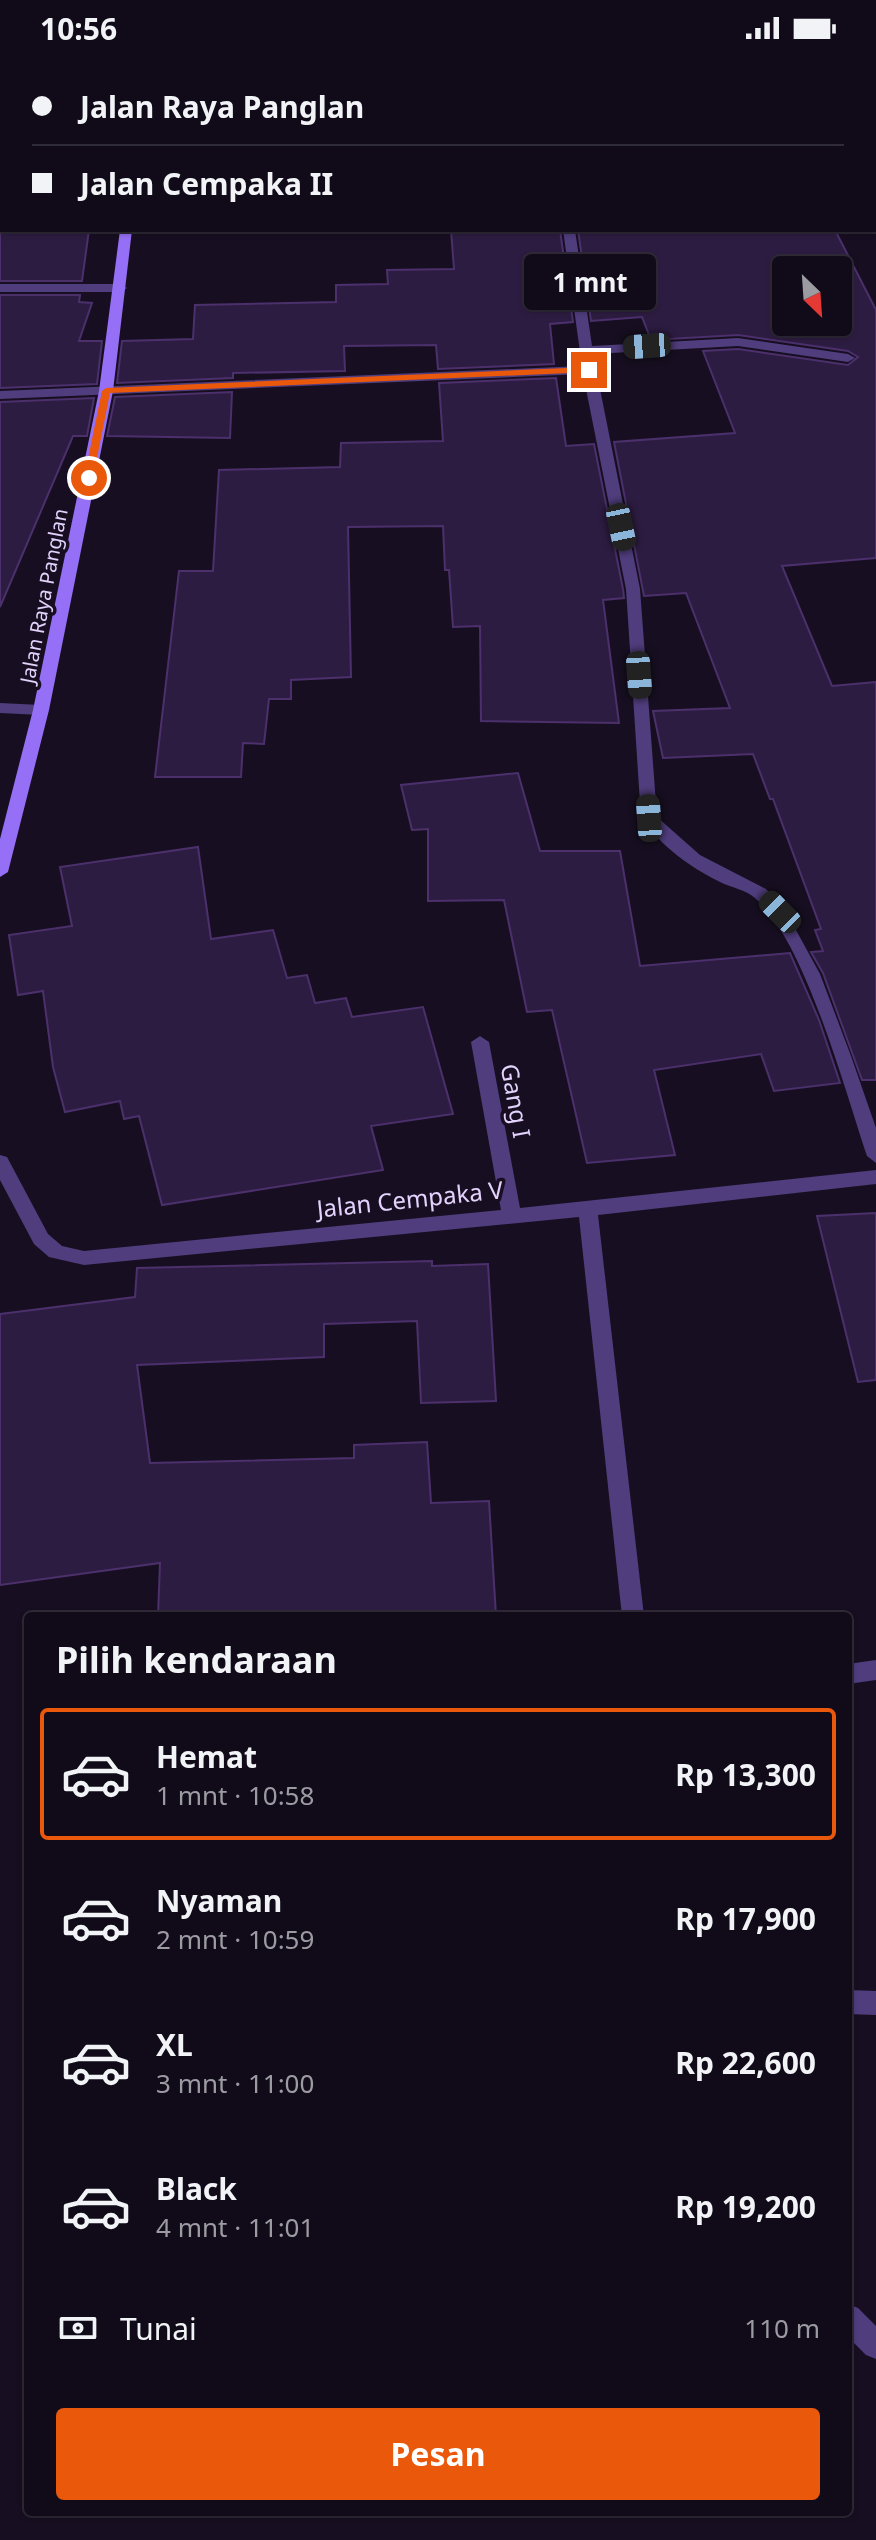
<!DOCTYPE html>
<html lang="id">
<head>
<meta charset="utf-8">
<style>
  :root { --surface:#110b19; --page:#1e1926; --text:#f1f3f6; --muted:#9c9ba2; --line:#302b38; --accent:#ea580c }
  body { margin:0; font-family:"Noto Sans",sans-serif; background:var(--page); color:var(--text); height:100vh; display:flex; flex-direction:column; font-size:30px; white-space:nowrap }
  * { box-sizing:border-box; margin:0 }
  p { font-size:26px; color:var(--muted) }
  .icon { flex:none; width:44px; height:44px; fill:none; stroke:currentColor; stroke-width:2; stroke-linecap:round; stroke-linejoin:round }
  .map { position:relative; flex:1; overflow:hidden }
  .details { position:absolute; left:24px; top:1556px; width:828px; height:904px; display:flex; flex-direction:column; background:var(--surface); border-radius:8px; box-shadow:0 2px 6px #0004,0 0 0 2px var(--line) }
  .details>* { flex:none }
  .banner { position:absolute; left:0px; top:0px; width:876px; height:176px; box-shadow:0 2px 6px #0004,0 0 0 2px var(--line); display:grid; align-content:center; height:176px; padding:0 32px; background:var(--surface) }
  .needle { width:52px; rotate:155deg }
  .controls { position:absolute; left:772px; top:200px; display:grid; gap:16px }
  .controls a { display:grid; place-items:center; width:80px; height:80px; border-radius:8px; background:var(--surface); box-shadow:0 2px 6px #0004,0 0 0 2px var(--line); font-size:40px }
  .end { position:absolute; width:36px; height:36px; margin:-18px; border:10px solid #ea580c; background:#fff; box-shadow:0 0 0 4px #fff }
  .from { border-radius:50% }
  .bubble { position:absolute; height:56px; border-radius:8px; background:var(--surface); box-shadow:0 2px 6px #0004,0 0 0 2px var(--line); font-size:26px; font-weight:700; line-height:56px; text-align:center }
  .car { position:absolute; width:24px; height:48px; margin:-24px -12px; border-radius:10px; box-shadow:0 0 6px 2px #0007; background:linear-gradient(#222 24%,#8ab4d8 0 40%,#222 0 76%,#8ab4d8 0 86%,#222 0) }
  .banner b { display:flex; align-items:center; gap:28px; height:76px; font-size:30px }
  .banner b+b { border-top:2px solid var(--line) }
  .banner i { width:20px; height:20px; background:var(--text) }
  ul { padding:0; list-style:none }
  li { display:flex; align-items:center; gap:24px; height:132px; margin:0 16px 12px; padding:0 16px; border:4px solid transparent; border-radius:8px }
  li div { flex:1 }
  li b { display:block; font-size:30px }
  li em { font-style:normal; font-weight:700 }
  li.current { border-color:var(--accent) }
  li>.icon { width:72px; height:72px; stroke-width:1.5 }
  h2 { padding:0 32px; font-size:36px; line-height:96px }
  .pay { display:flex; align-items:center; gap:20px; height:88px; padding:0 32px; font-size:30px }
  .pay p { margin-inline-start:auto }
  .button { display:flex; gap:16px; margin-top:auto; padding:16px 32px }
  .button a { flex:1; height:92px; border-radius:8px; background:var(--accent); color:#fff; font-size:32px; font-weight:700; line-height:92px; text-align:center }
  .status { display:flex; justify-content:space-between; align-items:center; height:56px; padding:0 40px; background:var(--surface); direction:ltr }
  .status svg { height:22px; fill:currentColor }
  .map>svg:first-child { display:block }
  .building { fill:#2d1c41; stroke:#4b306c; stroke-width:2; fill-rule:evenodd }
  .lines { fill:none; stroke-linecap:round; stroke-linejoin:round }
  .street { fill:#503d7d; fill-rule:evenodd }
  .secondary { fill:#956ff6; fill-rule:evenodd }
  .route { fill:#ea580c }
  .labels { text-anchor:middle; stroke-width:7; stroke-linejoin:round; paint-order:stroke }
  .far-street-label { font-size:20px; fill:#e2d2fc; stroke:#170f21 }
  .street-label { font-size:24px; fill:#e2d2fc; stroke:#170f21 }
</style>
</head>
<body>
<div class="status"><b>10:56</b><svg viewBox="0 0 49 12"><path d="M0 12V9h3v3zM5 12V6h3v6zM10 12V3h3v9zM15 12V0h3v12zM26 1h20v11H26zM47 4h2v5h-2z"/></svg></div>
<div class="map">
<svg width="876" height="2484" viewBox="0 0 876 2484">
  <rect width="100%" height="100%" fill="#170f21"/>
  <path class="building" d="M0,174h89l-7,51h-82z
    M451,174h109l13,92 -23,2 4,40 -116,5 -2,-24 -92,1 1,25 -112,2v5l-116,5 5,-42 71,-2 2,-34 141,-3v-17l52,-1 -1,-14 67,-1z
    M578,174h257l41,80v248l-94,8 50,120 44,-4v398h-14l-39,-107 -12,-21 12,-1 -8,-21 6,-1 -48,-130h-3l-17,-45 -90,4 -10,-47 77,-3 -44,-115 -42,3 -30,-154 121,-9 -32,-82 35,-2 110,16 10,-8 -10,-6 -110,-16 -87,5 -9,-23 -51,4zM786,214h52v52h-52z
    M0,239h80l-1,7 13,1 -13,38h23l-5,43 -97,4z
    M556,322l10,68 28,-2 29,145 1,9 -21,2 16,123 -138,-2 -1,-95 -27,1 -4,-57h-4l-2,-44 -95,1 3,150 -60,3v19h-22l-5,45 -21,-1 -2,34h-86l24,-206h34l6,-101 121,-3 1,-24 102,-2 -4,-58z
    M232,336l-2,46 -123,-2 8,-39z
    M94,342l-7,38h-14l-73,171v-205z
    M518,717l22,78h80l20,115 150,-13 29,67 21,63 -66,8 -13,-37 -107,16 21,85 -88,8 -35,-153 -25,2 -23,-112 -76,1v-72l-16,1 -11,-45z
    M198,791l13,92 62,-9 14,48 20,-3 8,28 31,-5 6,19 71,-10 30,107 -82,12 12,44 -221,35 -23,-89 -15,3 -4,-18 -55,11 -12,-45 -10,-76 -25,4 -9,-60 63,-9 -12,-59z
    M876,1157v167l-18,2 -41,-166z
    M432,1205v5l56,-2 8,137 -75,2 -4,-82 -93,3v33l-187,8 13,98 204,-5v-13l73,-3 4,61 58,-2 7,115h-338l2,-53 -160,22v-271l135,-17 2,-29z"/>
  <g class="lines">
    <path class="street" d="M0,0h8l2,2h-8v3z
      M0,127h2v8h-2z
      M563,174h12l17,116 146,-8 110,16 7,4 -7,4 -110,-16 -145,8 47,235 17,228 43,38 66,34 19,21 35,64 31,82 25,72v35l-9,-7c-22,-65 -62,-215 -112,-258 -9,-8 -22,-10 -33,-15 -31,-15 -61,-37 -81,-65l-15,-229 -43,-215 -583,25v-8l582,-25z
      M0,228h121l6,4 -6,4h-121z
      M0,647l41,2 8,5 -8,5 -41,-2z
      M480,980l9,6 31,166 356,-38v14l-278,31 46,401h-22l-43,-399 -495,48 -35,-8 -15,-13 -34,-64v-25l7,2 41,77 14,12 22,5 417,-41 -30,-168z
      M876,1604v20l-28,4v-20z
      M848,1934l28,1v24l-28,-1z
      M848,2248l10,4 18,18v33l-10,-4 -18,-18z"/>
    <path class="secondary" d="M107,0h12v2h-12z
      M120,174h12l-19,161 -64,319 -41,162 -8,5v-38l33,-129 66,-319z"/>
  </g>
  <path class="route" d="M589,311l3,5 -482,21 -17,85 -4,2 -5,-2 18,-87 4,-3z"/>
  <g class="labels">
    <g class="far-street-label">
      <text transform="translate(44 540) rotate(-79)" y="7">Jalan Raya Panglan</text>
    </g>
    <g class="street-label">
      <text transform="translate(515 1045) rotate(80)" y="8">Gang I</text>
      <text transform="translate(410 1144) rotate(-6)" y="8">Jalan Cempaka V</text>
    </g>
  </g>
</svg>
<div class="controls">
<a><svg class="needle" viewBox="-14 -14 28 28"><path d="M0-13l5 13h-10z" fill="#e53935"/><path d="M0 13l5-13h-10z" fill="#9c9ba2"/></svg></a>
</div>
<i class="end from" style="left:89px;top:422px"></i>
<i class="end" style="left:589px;top:314px"></i>
<div class="bubble" style="left:524px;top:198px;width:132px">1 mnt</div>
<i class="car" style="left:647px;top:290px;rotate:266deg"></i>
<i class="car" style="left:621px;top:471px;rotate:168deg"></i>
<i class="car" style="left:639px;top:619px;rotate:176deg"></i>
<i class="car" style="left:649px;top:762px;rotate:356deg"></i>
<i class="car" style="left:780px;top:856px;rotate:315deg"></i>
<div class="banner">
<b><i class="from"></i>Jalan Raya Panglan</b>
<b><i></i>Jalan Cempaka II</b>
</div>
<section class="details">
<h2>Pilih kendaraan</h2>
<ul>
<li class="current"><svg class="icon" aria-label="car" viewBox="0 0 24 24"><path d="M5 17H2v-5l4-1 3-4h7l3 4 3 1v5h-3M9 17h6M6 11h13"/><circle cx="7" cy="17" r="2"/><circle cx="17" cy="17" r="2"/></svg><div><b>Hemat</b><p>1 mnt · 10:58</p></div><em>Rp 13,300</em></li>
<li><svg class="icon" aria-label="car" viewBox="0 0 24 24"><path d="M5 17H2v-5l4-1 3-4h7l3 4 3 1v5h-3M9 17h6M6 11h13"/><circle cx="7" cy="17" r="2"/><circle cx="17" cy="17" r="2"/></svg><div><b>Nyaman</b><p>2 mnt · 10:59</p></div><em>Rp 17,900</em></li>
<li><svg class="icon" aria-label="car" viewBox="0 0 24 24"><path d="M5 17H2v-5l4-1 3-4h7l3 4 3 1v5h-3M9 17h6M6 11h13"/><circle cx="7" cy="17" r="2"/><circle cx="17" cy="17" r="2"/></svg><div><b>XL</b><p>3 mnt · 11:00</p></div><em>Rp 22,600</em></li>
<li><svg class="icon" aria-label="car" viewBox="0 0 24 24"><path d="M5 17H2v-5l4-1 3-4h7l3 4 3 1v5h-3M9 17h6M6 11h13"/><circle cx="7" cy="17" r="2"/><circle cx="17" cy="17" r="2"/></svg><div><b>Black</b><p>4 mnt · 11:01</p></div><em>Rp 19,200</em></li>
</ul>
<div class="pay"><svg class="icon" aria-label="cash" viewBox="0 0 24 24"><path d="M3 7h18v10H3z"/><circle cx="12" cy="12" r="2"/></svg>Tunai<p>110 m</p></div>
<div class="button"><a>Pesan</a></div>
</section>
</div>
</body>
</html>
